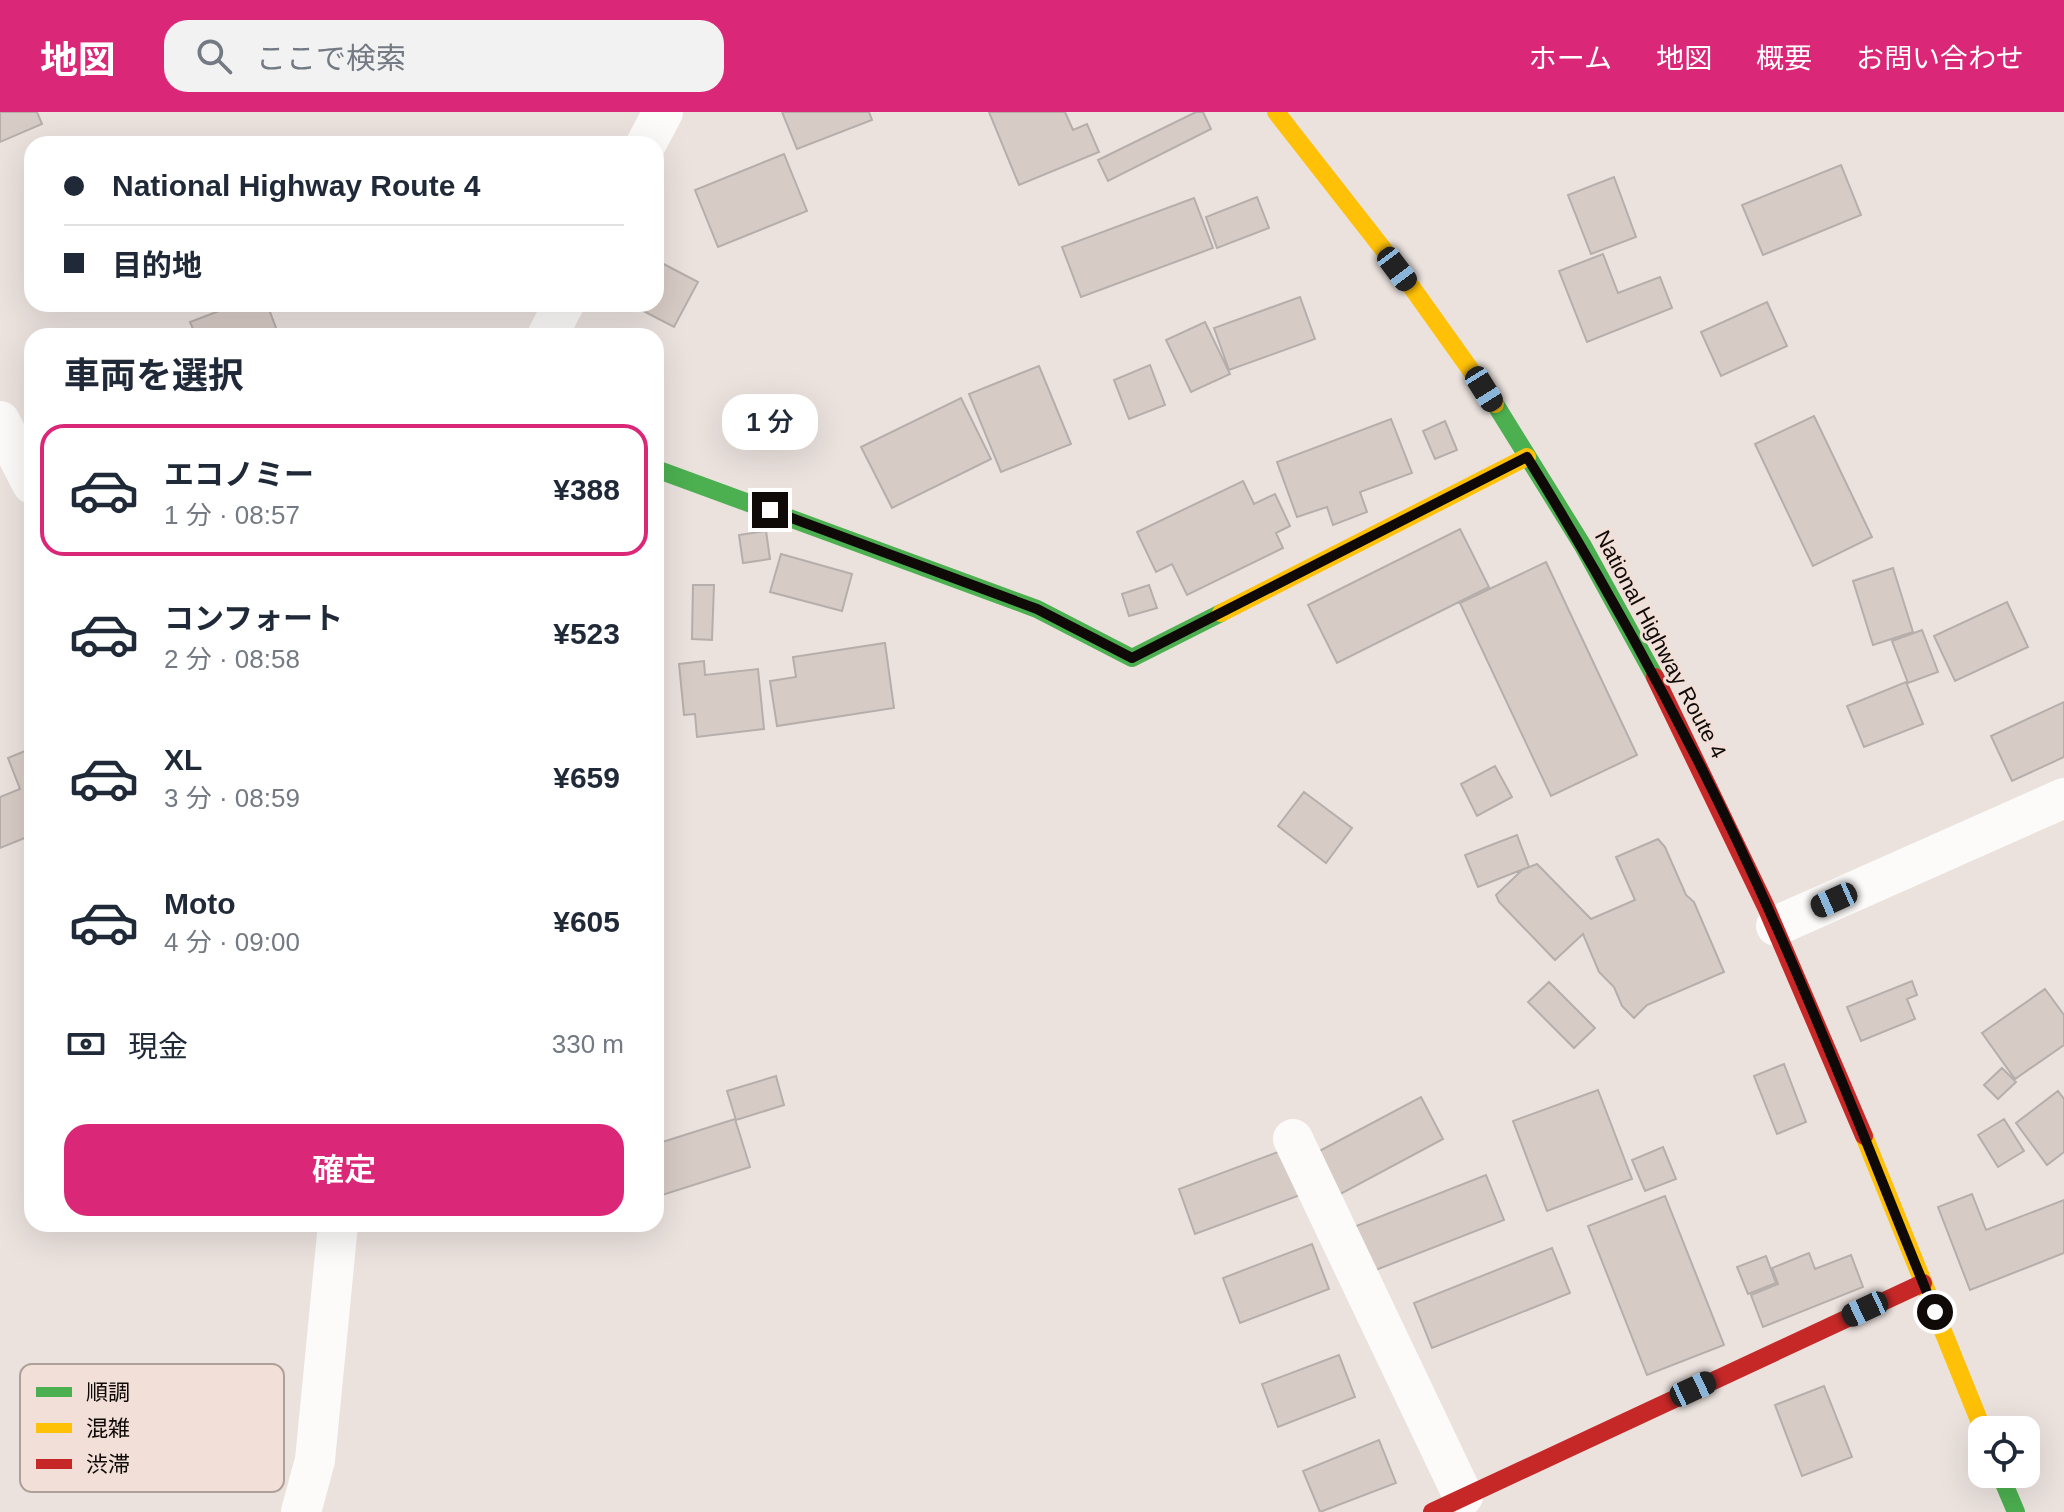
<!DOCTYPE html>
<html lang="ja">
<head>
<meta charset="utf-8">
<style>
  :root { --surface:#fff; --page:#f2f2f3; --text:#1f2937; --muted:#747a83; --line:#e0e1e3; --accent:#db2777 }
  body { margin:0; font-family:Helvetica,"Noto Sans JP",sans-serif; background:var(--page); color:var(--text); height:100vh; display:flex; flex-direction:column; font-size:30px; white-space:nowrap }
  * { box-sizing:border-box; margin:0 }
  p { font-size:26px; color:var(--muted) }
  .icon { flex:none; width:44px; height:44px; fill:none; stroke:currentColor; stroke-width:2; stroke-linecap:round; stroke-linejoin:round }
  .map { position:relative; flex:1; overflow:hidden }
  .sheet { position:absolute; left:24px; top:216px; width:640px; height:904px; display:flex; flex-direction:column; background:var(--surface); border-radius:24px; box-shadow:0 8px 32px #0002 }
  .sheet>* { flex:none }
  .hud { position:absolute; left:24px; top:24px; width:640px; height:176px; border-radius:24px; box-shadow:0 8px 32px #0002; display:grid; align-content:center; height:176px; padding:0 40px; background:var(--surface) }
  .tools { position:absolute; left:1968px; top:1304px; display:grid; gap:16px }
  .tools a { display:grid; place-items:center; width:72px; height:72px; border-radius:16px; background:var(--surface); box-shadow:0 8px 32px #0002; font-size:40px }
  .end { position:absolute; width:36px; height:36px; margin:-18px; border:10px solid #0f0a08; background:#fff; box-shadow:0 0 0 4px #fff }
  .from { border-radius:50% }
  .bubble { position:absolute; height:56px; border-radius:24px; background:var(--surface); box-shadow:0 8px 32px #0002; font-size:26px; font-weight:600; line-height:56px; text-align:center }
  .car { position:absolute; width:24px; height:48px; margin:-24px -12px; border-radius:10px; box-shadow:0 0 6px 2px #0007; background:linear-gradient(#222 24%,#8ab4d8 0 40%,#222 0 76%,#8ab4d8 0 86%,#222 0) }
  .hud b { display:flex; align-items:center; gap:28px; height:76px; font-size:30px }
  .hud b+b { border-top:2px solid var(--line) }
  .hud i { width:20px; height:20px; background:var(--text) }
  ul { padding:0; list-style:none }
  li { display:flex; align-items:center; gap:24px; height:132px; margin:0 16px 12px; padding:0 24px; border:4px solid transparent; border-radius:24px }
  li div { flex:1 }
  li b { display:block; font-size:30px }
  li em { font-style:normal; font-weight:600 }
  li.on { border-color:var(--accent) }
  li>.icon { width:72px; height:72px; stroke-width:1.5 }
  h2 { padding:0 40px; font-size:36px; line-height:96px }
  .pay { display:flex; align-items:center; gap:20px; height:88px; padding:0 40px; font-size:30px }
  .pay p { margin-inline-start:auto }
  .primary-button { display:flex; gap:16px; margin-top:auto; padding:16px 40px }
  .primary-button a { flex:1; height:92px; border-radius:24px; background:var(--accent); color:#fff; font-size:32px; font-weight:600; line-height:92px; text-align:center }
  header { display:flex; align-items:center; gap:48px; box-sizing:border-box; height:112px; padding:0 40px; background:var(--accent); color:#fff }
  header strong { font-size:38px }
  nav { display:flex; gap:44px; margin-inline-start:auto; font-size:28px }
  .search { width:560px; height:72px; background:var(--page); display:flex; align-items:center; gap:20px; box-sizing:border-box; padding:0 28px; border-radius:24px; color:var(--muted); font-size:30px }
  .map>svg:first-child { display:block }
  .building { fill:#d7cbc5; stroke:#b5aeaa; stroke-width:2 }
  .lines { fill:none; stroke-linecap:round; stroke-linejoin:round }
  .street { stroke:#fcfbfa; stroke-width:40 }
  .fast { stroke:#4caf50; stroke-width:18 }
  .slow { stroke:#ffc107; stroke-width:18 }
  .jam { stroke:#c62828; stroke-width:18 }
  .route { stroke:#0f0a08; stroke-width:10 }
  .labels { text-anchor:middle; stroke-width:6; stroke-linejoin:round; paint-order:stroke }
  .street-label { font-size:22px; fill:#0f0a08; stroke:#f1dfd8 }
  .key { fill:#f1dfd8; stroke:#ad9f9a; stroke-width:2 }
  .key-label { font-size:22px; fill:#0f0a08 }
</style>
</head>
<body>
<header>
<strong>地図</strong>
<div class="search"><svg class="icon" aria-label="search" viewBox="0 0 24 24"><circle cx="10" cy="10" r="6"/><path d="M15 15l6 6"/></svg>ここで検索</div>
<nav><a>ホーム</a><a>地図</a><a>概要</a><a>お問い合わせ</a></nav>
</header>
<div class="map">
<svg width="2064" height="1400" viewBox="0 0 2064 1400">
  <rect width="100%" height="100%" fill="#ebe2de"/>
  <path class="building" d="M0,0h37l5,12 -42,18z
    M782,0h87l3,8 -75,29z
    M989,0h76l8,18 14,-6 12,28 -80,33z
    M1196,0h7l8,17 -103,52 -10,-21z
    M784,42l23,57 -89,36 -23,-57z
    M1841,53l20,50 -98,40 -21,-50z
    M1614,65l22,60 -45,17 -23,-59z
    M1257,85l12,31 -52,20 -11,-31z
    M1194,86l19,50 -132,49 -19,-50z
    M1603,142l15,39 42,-16 12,31 -85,34 -28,-71z
    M656,148l42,22 -24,45 -44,-23h26z
    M1300,185l15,42 -86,31 -15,-42z
    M1767,190l20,44 -66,30 -20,-44z
    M237,192h30l12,32h-83l-6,-14z
    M1205,210l25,52 -39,18 -25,-52z
    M1150,253l15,40 -36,14 -15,-39z
    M1039,254l32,78 -70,28 -32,-78z
    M961,286l30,61 -99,49 -31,-61z
    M1814,304l58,121 -59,29 -58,-122z
    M1391,307l21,54 -52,19 7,20 -34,13 -6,-18 -30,10 -20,-55z
    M1445,309l12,29 -22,9 -12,-28z
    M1243,369l11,23 21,-10 15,32 -14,7 7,15 -96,47 -15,-31 -16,8 -19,-40z
    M1460,417l29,58 -152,76 -29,-58z
    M766,419l4,28 -27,4 -4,-28z
    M781,442l71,20 -10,37 -72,-19z
    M1546,450l91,193 -86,41 -91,-193z
    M1893,456l20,64 -40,13 -20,-64z
    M693,473h21l-2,55 -20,-1z
    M1149,473l8,23 -28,8 -7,-22z
    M2007,490l21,45 -73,34 -21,-45z
    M1922,518l16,42 -30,11 -16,-42z
    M885,531l9,65 -117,18 -7,-45 26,-4 -3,-20z
    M704,549l1,14 53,-6 6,60 -67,8 -2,-23 -11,1 -5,-51z
    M1906,570l17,42 -59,23 -17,-41z
    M2064,590v55l-52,24 -21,-45z
    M32,636v87l-32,13v-51l20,-8 -12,-31z
    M1495,654l17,31 -35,19 -16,-32z
    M1304,680l48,36 -26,35 -48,-37z
    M1517,723l12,32 -51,20 -13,-32z
    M1658,727l7,8 21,48 8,7 30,70 -77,33 -13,13 -12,-12 -8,-19 -15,-15 -16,-38 -28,26 -56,-58 -3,-7 26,-25 15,-6 54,55 44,-19 -19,-43z
    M1912,869l5,14 -10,4 8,20 -54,22 -14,-34z
    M1549,870l46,46 -21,20 -46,-46z
    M2045,877l19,26v30l-49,34 -33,-46z
    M1784,952l22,58 -29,12 -23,-58z
    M2002,956l14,14 -18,17 -14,-14z
    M776,964l8,29 -48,15 -9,-29z
    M1598,978l34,89 -85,32 -34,-90z
    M2058,979l6,8v53l-17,13 -31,-42z
    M1421,985l22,42 -110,59 -23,-42z
    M735,1007l15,48 -94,30v-53z
    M2004,1007l20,32 -26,16 -20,-32z
    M1294,1034l17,45 -116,43 -16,-45z
    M1663,1035l13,32 -31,12 -13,-31z
    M1486,1063l18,45 -136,53 -17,-45z
    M1972,1082l14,36 78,-30v53l-94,37 -32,-83z
    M1665,1084l59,149 -77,30 -59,-149z
    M1312,1132l17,45 -89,34 -17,-45z
    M1552,1136l18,45 -138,55 -18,-45z
    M1809,1141l6,16 36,-14 12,32 -100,40 -12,-32 27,-11 -6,-16z
    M1766,1144l10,27 -28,11 -11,-27z
    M1339,1243l16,42 -77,30 -16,-43z
    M1824,1274l28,71 -50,19 -27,-71z
    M1379,1328l17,43 -76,29 -17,-41z"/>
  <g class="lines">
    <path class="street" d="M646,32l17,-32
      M547,224l17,-32
      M0,309l32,63
      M1776,814l288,-128
      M1293,1027l170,357
      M301,1400l14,-52 23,-236"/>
    <path class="fast" d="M1495,292l88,142 72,131
      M656,357l381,140 95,49 89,-45
      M2000,1362l16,38"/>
    <path class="slow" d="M1276,0l122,156 97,136
      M1221,501l306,-156
      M1864,1024l119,294"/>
    <path class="jam" d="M1655,565l111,230 98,229
      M1432,1400l491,-229"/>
  </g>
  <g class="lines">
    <path class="route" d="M770,398l267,99 95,49 395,-201c93,150 178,308 249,469 57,127 106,258 159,386"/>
  </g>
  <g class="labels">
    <g class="street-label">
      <text transform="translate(1661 532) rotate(62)" y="8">National Highway Route 4</text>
    </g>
  </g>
  <rect x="20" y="1252" width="264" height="128" rx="12" class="key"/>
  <rect x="36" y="1275" width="36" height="10" fill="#4caf50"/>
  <rect x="36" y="1311" width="36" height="10" fill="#ffc107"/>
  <rect x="36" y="1347" width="36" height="10" fill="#c62828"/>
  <g class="key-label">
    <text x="86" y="1288">順調</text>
    <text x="86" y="1324">混雑</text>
    <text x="86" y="1360">渋滞</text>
  </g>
</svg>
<div class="tools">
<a><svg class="icon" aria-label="locate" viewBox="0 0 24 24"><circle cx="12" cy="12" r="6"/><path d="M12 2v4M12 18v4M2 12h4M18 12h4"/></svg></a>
</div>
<i class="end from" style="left:1935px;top:1200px"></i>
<i class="end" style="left:770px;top:398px"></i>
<div class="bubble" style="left:722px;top:282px;width:96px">1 分</div>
<i class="car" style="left:1397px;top:157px;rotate:143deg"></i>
<i class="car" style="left:1484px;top:277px;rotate:148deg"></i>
<i class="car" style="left:1834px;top:788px;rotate:246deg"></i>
<i class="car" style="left:1865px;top:1197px;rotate:245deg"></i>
<i class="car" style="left:1693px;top:1277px;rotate:65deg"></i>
<div class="hud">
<b><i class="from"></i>National Highway Route 4</b>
<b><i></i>目的地</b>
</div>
<section class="sheet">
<h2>車両を選択</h2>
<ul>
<li class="on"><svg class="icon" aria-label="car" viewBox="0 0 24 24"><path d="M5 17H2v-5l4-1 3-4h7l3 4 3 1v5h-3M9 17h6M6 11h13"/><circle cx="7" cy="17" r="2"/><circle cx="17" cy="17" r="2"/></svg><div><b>エコノミー</b><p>1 分 · 08:57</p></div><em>¥388</em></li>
<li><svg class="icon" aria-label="car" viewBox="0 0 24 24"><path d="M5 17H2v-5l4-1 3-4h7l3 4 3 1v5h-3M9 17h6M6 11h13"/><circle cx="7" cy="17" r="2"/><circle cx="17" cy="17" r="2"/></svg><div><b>コンフォート</b><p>2 分 · 08:58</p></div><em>¥523</em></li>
<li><svg class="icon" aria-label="car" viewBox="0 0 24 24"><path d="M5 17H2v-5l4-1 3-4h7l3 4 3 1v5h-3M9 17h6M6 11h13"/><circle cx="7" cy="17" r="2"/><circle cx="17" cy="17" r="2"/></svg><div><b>XL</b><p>3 分 · 08:59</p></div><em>¥659</em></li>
<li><svg class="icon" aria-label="car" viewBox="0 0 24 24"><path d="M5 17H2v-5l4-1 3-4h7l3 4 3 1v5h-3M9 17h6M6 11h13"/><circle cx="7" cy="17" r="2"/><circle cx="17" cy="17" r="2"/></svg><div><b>Moto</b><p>4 分 · 09:00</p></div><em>¥605</em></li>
</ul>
<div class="pay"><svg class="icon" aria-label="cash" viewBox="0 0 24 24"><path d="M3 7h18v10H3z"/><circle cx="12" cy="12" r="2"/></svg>現金<p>330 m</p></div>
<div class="primary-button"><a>確定</a></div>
</section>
</div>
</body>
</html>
